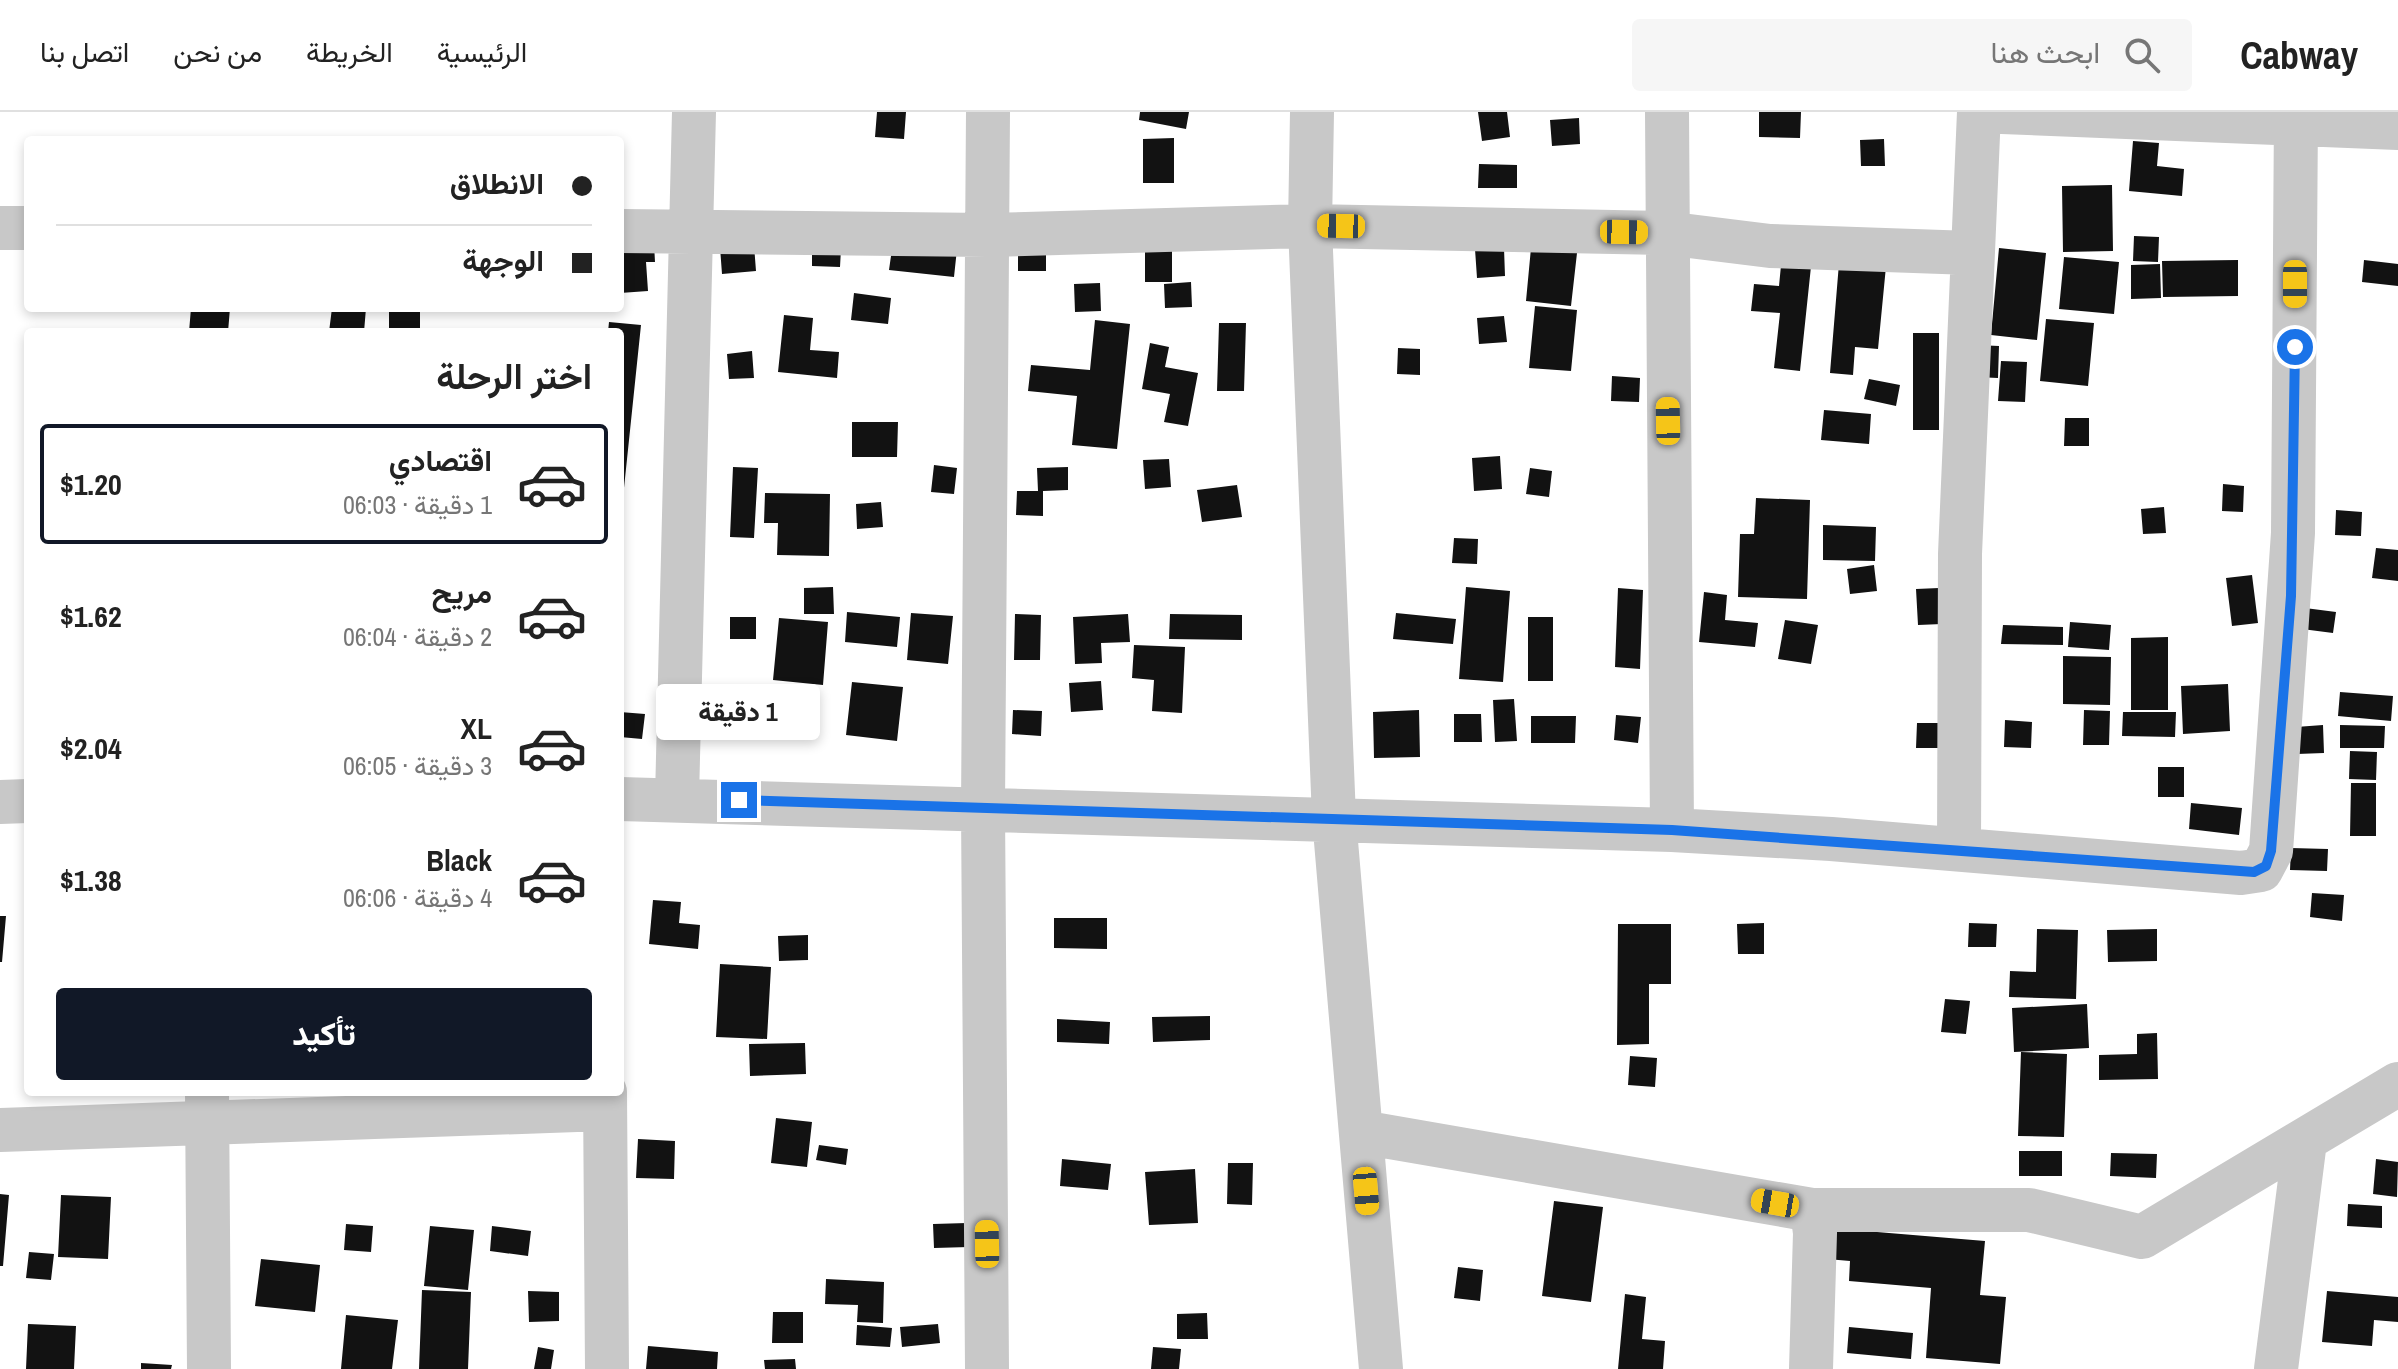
<!DOCTYPE html>
<html lang="ar">
<head>
<meta charset="utf-8">
<style>
  :root { --surface:#fff; --page:#f6f6f6; --text:#222; --muted:#767676; --line:#e0e0e0; --accent:#111827 }
  body { margin:0; font-family:"Archivo Narrow",Vazirmatn,sans-serif; background:var(--page); color:var(--text); direction:rtl; height:100vh; display:flex; flex-direction:column; font-size:30px; white-space:nowrap }
  * { box-sizing:border-box; margin:0 }
  p { font-size:26px; color:var(--muted) }
  .icon { flex:none; width:44px; height:44px; fill:none; stroke:currentColor; stroke-width:2; stroke-linecap:round; stroke-linejoin:round }
  .map { position:relative; flex:1; overflow:hidden; direction:ltr }
  .sheet { position:absolute; left:24px; top:216px; width:600px; height:768px; display:flex; flex-direction:column; background:var(--surface); border-radius:8px; box-shadow:0 4px 12px #0003; direction:rtl }
  .sheet>* { flex:none }
  .guide { position:absolute; left:24px; top:24px; width:600px; height:176px; border-radius:8px; box-shadow:0 4px 12px #0003; direction:rtl; display:grid; align-content:center; height:176px; padding:0 32px; background:var(--surface) }
  .end { position:absolute; width:36px; height:36px; margin:-18px; border:10px solid #1a73e8; background:#fff; box-shadow:0 0 0 4px #fff }
  .from { border-radius:50% }
  .bubble { position:absolute; height:56px; border-radius:8px; background:var(--surface); box-shadow:0 4px 12px #0003; font-size:26px; font-weight:800; line-height:56px; text-align:center; direction:rtl }
  .car { position:absolute; width:24px; height:48px; margin:-24px -12px; border-radius:10px; box-shadow:0 0 6px 2px #0007; background:linear-gradient(#f5c518 24%,#345 0 40%,#f5c518 0 76%,#345 0 86%,#f5c518 0) }
  .guide b { display:flex; align-items:center; gap:28px; height:76px; font-size:30px }
  .guide b+b { border-top:2px solid var(--line) }
  .guide i { width:20px; height:20px; background:var(--text) }
  ul { padding:0; list-style:none }
  li { display:flex; align-items:center; gap:24px; height:120px; margin:0 16px 12px; padding:0 16px; border:4px solid transparent; border-radius:8px }
  li div { flex:1 }
  li b { display:block; font-size:30px }
  li em { font-style:normal; font-weight:800 }
  li.selected { border-color:var(--accent) }
  li>.icon { width:72px; height:72px; stroke-width:1.5 }
  h2 { padding:0 32px; font-size:36px; line-height:96px }
  .primary-button { display:flex; gap:16px; margin-top:auto; padding:16px 32px }
  .primary-button a { flex:1; height:92px; border-radius:8px; background:var(--accent); color:#fff; font-size:32px; font-weight:800; line-height:92px; text-align:center }
  header { display:flex; align-items:center; gap:48px; box-sizing:border-box; height:112px; padding:0 40px; background:var(--surface); border-bottom:2px solid var(--line) }
  header strong { font-size:38px }
  nav { display:flex; gap:44px; margin-inline-start:auto; font-size:28px }
  .search { width:560px; height:72px; background:var(--page); display:flex; align-items:center; gap:20px; box-sizing:border-box; padding:0 28px; border-radius:8px; color:var(--muted); font-size:30px }
  .map>svg:first-child { display:block }
  .building { fill:#121212 }
  .lines { fill:none; stroke-linecap:round; stroke-linejoin:round }
  .minor { stroke:#c8c8c8; stroke-width:44 }
  .route { stroke:#1a73e8; stroke-width:10 }
</style>
</head>
<body>
<header>
<strong>Cabway</strong>
<div class="search"><svg class="icon" aria-label="search" viewBox="0 0 24 24"><circle cx="10" cy="10" r="6"/><path d="M15 15l6 6"/></svg>ابحث هنا</div>
<nav><a>الرئيسية</a><a>الخريطة</a><a>من نحن</a><a>اتصل بنا</a></nav>
</header>
<div class="map">
<svg width="2398" height="1257" viewBox="0 0 2398 1257">
  <rect width="100%" height="100%" fill="#fff"/>
  <path class="building" d="M877,0h29l-2,27 -29,-2z
    M1140,0h49l-3,17 -47,-9z
    M1478,0h29l3,25 -28,4z
    M1759,0h42l-1,26 -41,-1z
    M1579,6l1,26 -28,2 -2,-26z
    M1174,26v45h-31v-44z
    M1884,27l1,27h-24l-1,-26z
    M2133,29l26,2 -2,23 27,3 -2,27 -53,-5z
    M1479,52l38,1v23h-39z
    M2112,73l1,66 -50,1 -1,-66z
    M653,113l2,37h-9l2,29 -28,2v-66z
    M2134,124l25,1 -1,25 -25,-1z
    M893,130l64,7 -3,28 -65,-7z
    M754,133l2,26 -34,3 -2,-27z
    M1018,134h28v25h-28z
    M1145,135h27v35h-27z
    M812,136l29,1 -1,18 -28,-1z
    M1504,136l1,28 -28,2 -2,-29z
    M1531,136l46,5 -6,53 -45,-5z
    M1999,136l47,5 -9,87 -46,-5z
    M1840,139l47,5 -9,93 -23,-2 -2,28 -23,-2z
    M1782,143l30,2 -12,114 -26,-3 6,-55 -29,-2 3,-27 25,2z
    M2064,145l55,5 -5,52 -55,-5z
    M2238,148v36l-75,1 -1,-36z
    M2364,148l34,4v22l-36,-4z
    M2160,152l1,34 -30,1v-34z
    M1191,170l1,25 -27,1 -1,-24z
    M1100,171l1,28 -26,1 -1,-28z
    M854,181l37,5 -3,26 -37,-4z
    M1535,194l42,4 -6,61 -42,-3z
    M191,196h39l-2,24h-39z
    M332,196h34l-2,24h-35z
    M389,196h31v24h-31z
    M784,203l29,3 -3,32 29,2 -2,26 -59,-6z
    M1504,204l3,26 -28,2 -2,-26z
    M2046,207l48,4 -6,63 -48,-5z
    M1095,208l35,4 -13,125 -45,-4 5,-49 -49,-5 3,-26 59,5z
    M609,210l32,3 -19,182 -2,-175h-12z
    M1219,211h27l-2,68h-27z
    M1913,221h26v97h-26z
    M1150,231l19,4 -4,20 33,6 -10,53 -24,-4 6,-28 -28,-5z
    M1977,233l22,1 -1,32 -22,-1z
    M1398,236l22,1v26l-23,-1z
    M752,239l2,27 -25,1 -2,-25z
    M2001,249l26,1 -2,40 -27,-1z
    M1612,264l28,2 -1,24 -28,-1z
    M1869,267l31,6 -4,21 -32,-7z
    M1824,298l47,4 -2,30 -48,-4z
    M2065,306h24v28h-25z
    M852,310h46l-1,35h-45z
    M1500,344l2,33 -28,2 -2,-33z
    M1169,347l2,28 -26,2 -2,-29z
    M934,353l23,3 -3,26 -23,-2z
    M733,355l25,1 -4,70 -24,-1z
    M1068,355v23l-25,1v25l-27,-1 1,-24h21l-1,-23z
    M1530,356l22,3 -3,26 -23,-3z
    M2223,372l21,2 -1,26 -21,-1z
    M1237,373l5,32 -40,5 -5,-32z
    M765,381l65,1 -1,62 -52,-1 1,-32h-14z
    M1756,386l54,2 -3,99 -69,-2 2,-63h14z
    M881,390l2,25 -26,2 -1,-25z
    M2164,395l2,26 -23,1 -2,-25z
    M2336,398l26,2 -1,24 -26,-1z
    M1823,413l53,2 -1,34 -52,-1z
    M1454,426l24,1 -1,25 -25,-1z
    M2376,436l22,2v31l-26,-3z
    M1874,453l3,26 -27,3 -3,-25z
    M2252,463l6,48 -26,3 -6,-48z
    M833,475l1,27h-30v-26z
    M1466,475l44,4 -7,91 -44,-3z
    M1618,476l25,2 -3,79 -25,-2z
    M1939,476l3,36 -24,1 -2,-36z
    M1704,480l23,3 -2,25 33,3 -3,24 -56,-5z
    M2305,496l31,4 -3,21 -31,-4z
    M847,500l53,5 -3,30 -52,-5z
    M911,501l42,3 -5,48 -41,-4z
    M1396,501l60,6 -3,25 -60,-5z
    M1015,502l26,1 -1,45h-26z
    M1128,502l2,28 -29,1 1,20 -27,1 -2,-47z
    M1170,502l72,1v25l-73,-1z
    M730,505h26v22h-26z
    M1528,505h25v64h-25z
    M779,506l49,4 -5,63 -50,-5z
    M1785,508l33,5 -7,39 -33,-5z
    M2070,510l41,3 -2,25 -41,-3z
    M2003,513l60,2v18l-62,-1z
    M2168,525v73h-37v-72z
    M1134,533l51,2 -3,66 -30,-2 2,-31 -22,-2z
    M2063,544l48,1 -1,48 -47,-1z
    M1101,569l2,29 -32,2 -2,-29z
    M852,570l51,5 -6,54 -51,-6z
    M2228,572l2,47 -47,3 -2,-48z
    M2340,580l53,4 -2,25 -53,-5z
    M1514,587l3,42 -22,1 -2,-42z
    M1013,598l29,1 -1,25 -29,-2z
    M1419,598l1,47 -46,1 -1,-46z
    M2084,598l26,1 -1,34h-26z
    M620,600l25,2 -3,25 -22,-2z
    M2123,600h53l-1,25 -53,-1z
    M1454,602h27l1,28h-28z
    M1616,603l25,2 -3,26 -24,-3z
    M1531,604h45l-1,27h-44z
    M2005,608l27,2 -1,26 -27,-1z
    M1917,611h25l-1,25h-25z
    M2323,613l1,28 -27,1 -1,-27z
    M2340,613l45,1 -1,22h-44z
    M2350,639l27,1 -1,28 -27,-1z
    M2158,655h26v30h-26z
    M2351,671h25v53h-26z
    M2191,691l51,5 -3,27 -50,-6z
    M2291,736l37,1 -1,22 -37,-1z
    M2312,781l32,2 -2,26 -32,-4z
    M653,788l28,2 -2,21 21,2 -2,24 -49,-5z
    M0,804h6l-4,46h-2z
    M1054,806h53v31l-53,-1z
    M1764,811v31h-26l-1,-30z
    M1969,811l28,1 -1,23h-28z
    M1618,812h53v60h-22v60l-32,1z
    M2037,817l41,1 -2,69 -67,-2 1,-26 26,1z
    M2157,817v32l-49,1 -1,-32z
    M808,823v25l-29,1 -1,-25z
    M720,852l51,3 -4,72 -51,-2z
    M1945,887l25,2 -4,33 -25,-2z
    M2087,892l2,44 -75,4 -2,-44z
    M1210,904v24l-57,2 -1,-25z
    M1057,907l53,3 -1,22 -52,-2z
    M2157,921l1,46 -59,1v-25l38,-1v-20z
    M805,931l1,31 -56,2 -1,-32z
    M2021,940l46,2 -3,83 -46,-1z
    M1630,944l27,2 -2,29 -27,-2z
    M776,1006l36,4 -5,45 -36,-4z
    M638,1027l37,2 -1,38 -38,-1z
    M819,1033l29,4 -2,16 -30,-5z
    M2019,1039h43v25h-43z
    M2111,1041l46,1 -1,24 -46,-2z
    M1062,1047l49,5 -3,26 -48,-4z
    M2376,1047l22,3 -1,35 -24,-3z
    M1228,1051h25l-1,42 -25,-1z
    M1195,1057l3,54 -49,2 -4,-53z
    M0,1082l9,1 -6,71h-3z
    M61,1083l50,2 -3,62 -50,-2z
    M1554,1089l49,6 -12,95 -49,-6z
    M2348,1092l34,2v22l-35,-2z
    M967,1111l2,24 -35,1 -1,-24z
    M346,1112l27,2 -2,26 -27,-2z
    M430,1114l44,4 -6,60 -44,-4z
    M492,1114l39,5 -3,25 -38,-5z
    M1829,1116l156,13 -5,54 26,2 -6,67 -74,-6 5,-70 -82,-7 1,-20 -23,-2z
    M29,1140l25,2 -3,26 -25,-2z
    M261,1147l59,6 -5,47 -60,-6z
    M1458,1155l25,3 -3,31 -26,-3z
    M826,1167l58,3 -1,41 -26,-1 1,-17 -33,-1z
    M422,1178l49,2 -3,77h-49z
    M528,1179l31,1v29l-30,1z
    M2327,1179l71,6v25l-24,-2 -2,26 -50,-4z
    M1625,1182l21,3 -4,42 23,2 -2,28h-45z
    M773,1200h30v31h-31z
    M1207,1201l1,26h-31v-25z
    M346,1203l52,5 -6,49h-51z
    M28,1212l48,2 -2,43h-48z
    M938,1212l2,19 -38,4 -2,-20z
    M857,1213l35,3 -2,19 -34,-2z
    M1849,1215l64,6 -2,26 -64,-6z
    M648,1234l70,6 -1,17h-71z
    M538,1235l16,3 -3,19h-17z
    M1153,1235l28,2 -2,20h-28z
    M795,1247l1,10h-31l-1,-9z
    M141,1251l31,2 -1,4h-30z"/>
  <g class="lines">
    <path class="minor" d="M1312,0l-2,114 24,592 47,551
      M1667,0l5,718
      M2002,0l396,16
      M0,116h28
      M620,119l367,4 323,-9 355,7 105,13 201,7
      M677,686l17,-686
      M620,687l1052,31 159,9 410,34 20,-3 10,-19 22,-318 3,-421
      M0,690l28,-1
      M1959,737l1,-295 19,-442
      M207,980l2,277
      M605,980l2,277
      M0,1018l605,-21
      M1361,1020l451,78
      M987,1257l-4,-561 5,-696
      M1811,1257l4,-136 -3,-23h217l113,27 256,-153
      M2276,1257l29,-228"/>
  </g>
  <g class="lines">
    <path class="route" d="M739,688l933,30 582,42 12,-6 5,-15 20,-255 4,-249"/>
  </g>
</svg>
<i class="end from" style="left:2295px;top:235px"></i>
<i class="end" style="left:739px;top:688px"></i>
<div class="bubble" style="left:656px;top:572px;width:164px">1 دقيقة</div>
<i class="car" style="left:1341px;top:114px;rotate:271deg"></i>
<i class="car" style="left:1624px;top:120px;rotate:91deg"></i>
<i class="car" style="left:2295px;top:172px;rotate:180deg"></i>
<i class="car" style="left:1668px;top:309px;rotate:359deg"></i>
<i class="car" style="left:1366px;top:1079px;rotate:175deg"></i>
<i class="car" style="left:1775px;top:1091px;rotate:280deg"></i>
<i class="car" style="left:987px;top:1132px;rotate:359deg"></i>
<div class="guide">
<b><i class="from"></i>الانطلاق</b>
<b><i></i>الوجهة</b>
</div>
<section class="sheet">
<h2>اختر الرحلة</h2>
<ul>
<li class="selected"><svg class="icon" aria-label="car" viewBox="0 0 24 24"><path d="M5 17H2v-5l4-1 3-4h7l3 4 3 1v5h-3M9 17h6M6 11h13"/><circle cx="7" cy="17" r="2"/><circle cx="17" cy="17" r="2"/></svg><div><b>اقتصادي</b><p>1 دقيقة · 06:03</p></div><em>$1.20</em></li>
<li><svg class="icon" aria-label="car" viewBox="0 0 24 24"><path d="M5 17H2v-5l4-1 3-4h7l3 4 3 1v5h-3M9 17h6M6 11h13"/><circle cx="7" cy="17" r="2"/><circle cx="17" cy="17" r="2"/></svg><div><b>مريح</b><p>2 دقيقة · 06:04</p></div><em>$1.62</em></li>
<li><svg class="icon" aria-label="car" viewBox="0 0 24 24"><path d="M5 17H2v-5l4-1 3-4h7l3 4 3 1v5h-3M9 17h6M6 11h13"/><circle cx="7" cy="17" r="2"/><circle cx="17" cy="17" r="2"/></svg><div><b>XL</b><p>3 دقيقة · 06:05</p></div><em>$2.04</em></li>
<li><svg class="icon" aria-label="car" viewBox="0 0 24 24"><path d="M5 17H2v-5l4-1 3-4h7l3 4 3 1v5h-3M9 17h6M6 11h13"/><circle cx="7" cy="17" r="2"/><circle cx="17" cy="17" r="2"/></svg><div><b>Black</b><p>4 دقيقة · 06:06</p></div><em>$1.38</em></li>
</ul>
<div class="primary-button"><a>تأكيد</a></div>
</section>
</div>
</body>
</html>
